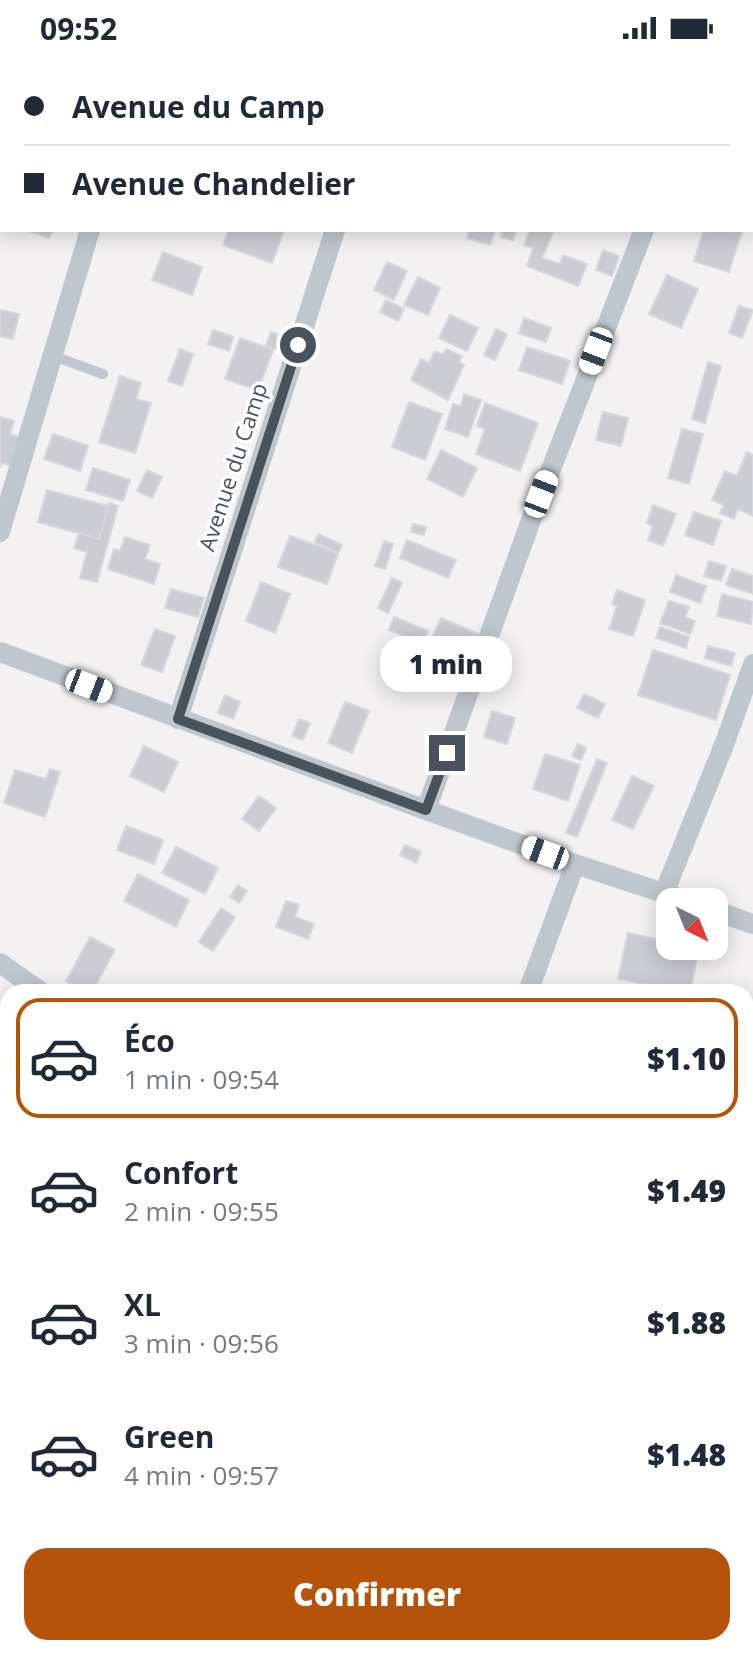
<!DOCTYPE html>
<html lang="fr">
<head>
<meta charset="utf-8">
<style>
  :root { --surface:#fff; --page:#f6f6f7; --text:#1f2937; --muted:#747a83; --line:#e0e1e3; --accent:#b45309 }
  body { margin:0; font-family:"Open Sans",sans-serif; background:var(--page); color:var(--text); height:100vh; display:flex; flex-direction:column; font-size:30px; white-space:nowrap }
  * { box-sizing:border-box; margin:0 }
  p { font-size:26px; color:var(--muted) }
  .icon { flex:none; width:44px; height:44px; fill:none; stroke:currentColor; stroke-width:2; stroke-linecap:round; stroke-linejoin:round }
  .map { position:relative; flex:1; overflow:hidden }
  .drawer { position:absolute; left:0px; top:928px; width:754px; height:672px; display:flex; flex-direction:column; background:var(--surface); border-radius:24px 24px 0 0; box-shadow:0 4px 20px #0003 }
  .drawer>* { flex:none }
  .guide { position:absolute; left:0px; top:0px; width:754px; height:176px; box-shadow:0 4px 20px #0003; display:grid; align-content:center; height:176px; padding:0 24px; background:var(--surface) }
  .needle { width:52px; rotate:137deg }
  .fabs { position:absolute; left:656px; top:832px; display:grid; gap:16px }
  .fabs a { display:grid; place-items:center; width:72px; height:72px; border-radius:16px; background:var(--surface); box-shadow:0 4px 20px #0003; font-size:40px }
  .end { position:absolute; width:36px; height:36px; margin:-18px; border:10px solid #49535d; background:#fff; box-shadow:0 0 0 4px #fff }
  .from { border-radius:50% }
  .bubble { position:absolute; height:56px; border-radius:24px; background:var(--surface); box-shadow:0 4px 20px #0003; font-size:26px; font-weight:800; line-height:56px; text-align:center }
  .car { position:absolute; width:24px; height:48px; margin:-24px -12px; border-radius:10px; box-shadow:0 0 6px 2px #0007; background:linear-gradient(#fff 24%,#345 0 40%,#fff 0 76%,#345 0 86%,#fff 0) }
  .guide b { display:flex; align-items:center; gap:28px; height:76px; font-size:30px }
  .guide b+b { border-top:2px solid var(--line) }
  .guide i { width:20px; height:20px; background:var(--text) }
  ul { padding:14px 0 0; list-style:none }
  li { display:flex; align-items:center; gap:24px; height:120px; margin:0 16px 12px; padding:0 8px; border:4px solid transparent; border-radius:24px }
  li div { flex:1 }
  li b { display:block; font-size:30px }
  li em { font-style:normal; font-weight:800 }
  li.active { border-color:var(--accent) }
  li>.icon { width:72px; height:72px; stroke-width:1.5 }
  .cta { display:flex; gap:16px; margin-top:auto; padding:16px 24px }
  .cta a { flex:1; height:92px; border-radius:24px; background:var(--accent); color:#fff; font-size:32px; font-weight:800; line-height:92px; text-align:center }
  .status { display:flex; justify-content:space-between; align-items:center; height:56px; padding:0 40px; background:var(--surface); direction:ltr }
  .status svg { height:22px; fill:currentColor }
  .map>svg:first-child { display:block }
  .water { fill:#91d3e8 }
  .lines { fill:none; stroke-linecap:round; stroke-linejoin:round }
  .canal { stroke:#91d3e8; stroke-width:26 }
  .building { fill:#cbcdd3; stroke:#d5d7dc; stroke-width:2 }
  .path { stroke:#7ccaa6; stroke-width:4; stroke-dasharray:6 4; stroke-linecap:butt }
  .service { stroke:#bfc7ce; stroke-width:10 }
  .minor { stroke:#bfc7ce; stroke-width:20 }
  .route { stroke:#49535d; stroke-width:10 }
  .labels { text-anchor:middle; stroke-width:7; stroke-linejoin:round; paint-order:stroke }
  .street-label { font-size:22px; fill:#49535d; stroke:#fff }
</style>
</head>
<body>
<div class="status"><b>09:52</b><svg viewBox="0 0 49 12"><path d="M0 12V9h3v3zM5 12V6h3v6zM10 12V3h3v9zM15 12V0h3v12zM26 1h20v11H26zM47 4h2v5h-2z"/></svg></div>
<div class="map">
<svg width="753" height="1600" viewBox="0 0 753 1600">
  <rect width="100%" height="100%" fill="#f3f1f1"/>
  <path class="water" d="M614,1592l18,8h-58l-17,-7z
    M649,1592h53l17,7 -73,1z"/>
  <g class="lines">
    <path class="canal" d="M750,1600l3,-4"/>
  </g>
  <path class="building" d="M285,0h51l-51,2z
    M27,174h26l-4,8z
    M229,174h55l-12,33 -49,-18z
    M470,174h25l-5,15 -23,-7z
    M503,174h13l-3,10 -12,-3z
    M530,174h24l-12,28 18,6 3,-9 24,9 -9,22 -51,-20 6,-18 -9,-3z
    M704,174h38l-13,42 -35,-11z
    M603,194l16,6 -7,20 -16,-6z
    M163,196l39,15 -10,28 -40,-15z
    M387,206l20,9 -13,29 -20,-10z
    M667,219l31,14 -17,39 -32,-14z
    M418,221l22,11 -12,27 -24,-10z
    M386,244l18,9 -6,12 -18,-9z
    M739,250l14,4 -11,28 -13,-5z
    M0,254l19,4 -6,25 -13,-3z
    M450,259l28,13 -11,23 -28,-13z
    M524,262l27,10 -5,14 -27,-9z
    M496,273l11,5 -12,26 -11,-5z
    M213,274l20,7 -4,14 -21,-7z
    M271,276l25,8 -5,14 -25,-8z
    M240,282l33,12 -15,40 -33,-11z
    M527,291l43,14 -8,23 -43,-14z
    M180,293l13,5 -11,32 -14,-5z
    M446,293l16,7 -3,6 5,3 -16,35 -37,-20 10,-21 8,4 6,-12 8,4z
    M708,306l13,4 -16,57 -13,-4z
    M120,320l21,7 -5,16 15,4 -16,50 -36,-11z
    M464,338l17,6 -13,37 -23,-8 8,-25 8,2z
    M409,346l33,12 -17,46 -33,-13z
    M485,347l53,20 -18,48 -44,-17 9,-25 -8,-3z
    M603,356l25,6 -7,28 -25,-6z
    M0,361l14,4 -4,13 14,5 -9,28 -13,-4 -2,5z
    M682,373l21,5 -14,50 -21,-6z
    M53,378l35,12 -8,25 -36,-12z
    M441,394l36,18 -14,29 -36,-18z
    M747,396l6,3v61l-15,-7 -4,10 -14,-6 4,-8 -12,-5 13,-29 12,5z
    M93,412l37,12 -7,21 -37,-11z
    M147,414l15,7 -10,21 -15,-7z
    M47,434l61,16 -9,33 -61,-17z
    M109,447l9,3 -21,76 -17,-4 7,-26 -13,-4 5,-15 20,6z
    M653,449l23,9 -13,32 -15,-6 5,-14 -6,-3z
    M694,456l27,9 -8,24 -28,-10z
    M413,468l13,3 -2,8 -13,-3z
    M318,478l24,11 -4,8 -23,-11z
    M290,480l48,17 -11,31 -49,-17z
    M125,481l25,8 -5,14 15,5 -6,20 -46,-15 6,-20 6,2z
    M407,484l49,20 -8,18 -48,-20z
    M384,485l9,3 -8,25 -10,-3z
    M709,505l17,5 -5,15 -17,-5z
    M732,513l21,7v18l-27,-9z
    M676,519l30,11 -6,17 -30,-11z
    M392,522l10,5 -14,30 -10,-5z
    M261,526l29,12 -15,39 -29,-12z
    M171,533l33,9 -6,19 -33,-9z
    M617,534l28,10 -12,36 -24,-7 8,-23 -5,-2z
    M722,538l31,8 -2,22 -34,-8z
    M669,545l20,6 -4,10 10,4 -5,13 -30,-11z
    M394,561l34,14 -6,12 -33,-13z
    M441,562l44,19 -13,30 -44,-19z
    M660,571l29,10 -3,11 -30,-10z
    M155,573l20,7 -13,36 -21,-7z
    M708,590l27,7 -4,13 -26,-8z
    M653,594l77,25 -14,45 -78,-25z
    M584,638l21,10 -7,14 -21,-10z
    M225,639l15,7 -7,17 -15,-6z
    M345,646l24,9 -17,42 -24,-10z
    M492,655l23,7 -8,26 -23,-7z
    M299,663l11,4 -7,17 -11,-4z
    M578,688l8,4 -5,12 -9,-4z
    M144,690l34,16 -14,30 -34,-16z
    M545,698l35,11 -12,36 -35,-12z
    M597,703l10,4 -30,74 -11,-4z
    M50,713l10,3 -15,45 -41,-14 11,-33 31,9z
    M632,720l22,10 -21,43 -21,-9z
    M259,740l17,12 -17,23 -17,-12z
    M126,770l37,14 -9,24 -37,-14z
    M405,789l16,7 -5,11 -16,-8z
    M176,791l42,21 -13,26 -43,-21z
    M138,818l51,26 -13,27 -52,-26z
    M238,829l9,6 -8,12 -9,-6z
    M286,845l13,4 -4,12 19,7 -6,15 -32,-12z
    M221,852l14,9 -22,34 -14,-9z
    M628,877l42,9v4l29,2 -9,44 -72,-13z
    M90,881l25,13 -23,42h-5l-21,-11z
    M749,1060l4,1v21l-7,-2z
    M0,1082l8,4v25l-8,-4z
    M0,1202l8,4v33l-4,8 -4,-2z
    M43,1592h43l-5,8h-25z
    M93,1592h36l-6,8h-35z
    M203,1592h35l1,1 -5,7h-36z"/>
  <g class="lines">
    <path class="path" d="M746,1149l7,-18
      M385,1592l8,8"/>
    <path class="service" d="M53,300l50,18"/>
    <path class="minor" d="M142,2l1,-2
      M713,2l1,-2
      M0,476l90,-302
      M0,596l426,158 149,54 116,38
      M178,663l157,-489
      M426,754l104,-287 114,-293
      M664,837l60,-148 29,-81
      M714,854l39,14
      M0,907l41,29
      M528,936l47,-128
      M0,1336l8,6
      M312,1600l3,-8"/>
  </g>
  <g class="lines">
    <path class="route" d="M298,289l-120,374 248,91 21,-57"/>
  </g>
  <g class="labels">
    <g class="street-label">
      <text transform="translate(233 411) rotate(-72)" y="8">Avenue du Camp</text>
    </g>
  </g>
</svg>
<div class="fabs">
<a><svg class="needle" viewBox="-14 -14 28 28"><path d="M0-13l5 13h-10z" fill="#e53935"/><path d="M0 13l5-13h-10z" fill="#747a83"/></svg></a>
</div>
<i class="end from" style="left:298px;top:289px"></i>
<i class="end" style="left:447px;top:697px"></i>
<div class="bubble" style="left:380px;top:580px;width:132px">1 min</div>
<i class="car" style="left:596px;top:295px;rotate:201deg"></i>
<i class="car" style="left:541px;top:438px;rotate:21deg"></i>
<i class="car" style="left:89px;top:630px;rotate:111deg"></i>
<i class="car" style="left:545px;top:797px;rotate:290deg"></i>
<div class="guide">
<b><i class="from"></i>Avenue du Camp</b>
<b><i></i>Avenue Chandelier</b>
</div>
<section class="drawer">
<ul>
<li class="active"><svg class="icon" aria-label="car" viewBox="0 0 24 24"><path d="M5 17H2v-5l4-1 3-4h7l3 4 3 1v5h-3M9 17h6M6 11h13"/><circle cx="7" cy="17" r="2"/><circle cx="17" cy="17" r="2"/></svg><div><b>Éco</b><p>1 min · 09:54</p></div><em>$1.10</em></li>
<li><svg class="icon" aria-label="car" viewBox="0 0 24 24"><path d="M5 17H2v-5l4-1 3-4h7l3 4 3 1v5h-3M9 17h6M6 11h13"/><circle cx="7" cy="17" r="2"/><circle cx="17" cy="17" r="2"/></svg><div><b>Confort</b><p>2 min · 09:55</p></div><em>$1.49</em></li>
<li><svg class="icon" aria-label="car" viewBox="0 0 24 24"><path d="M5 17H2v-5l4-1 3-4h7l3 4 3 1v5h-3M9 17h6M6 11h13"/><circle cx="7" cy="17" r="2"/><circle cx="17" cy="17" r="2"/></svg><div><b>XL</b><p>3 min · 09:56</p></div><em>$1.88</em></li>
<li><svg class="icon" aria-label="car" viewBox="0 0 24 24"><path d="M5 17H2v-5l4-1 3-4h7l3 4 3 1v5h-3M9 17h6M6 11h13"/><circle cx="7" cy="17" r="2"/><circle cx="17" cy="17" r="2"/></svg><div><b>Green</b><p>4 min · 09:57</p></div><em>$1.48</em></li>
</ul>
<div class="cta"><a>Confirmer</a></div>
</section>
</div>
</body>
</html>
